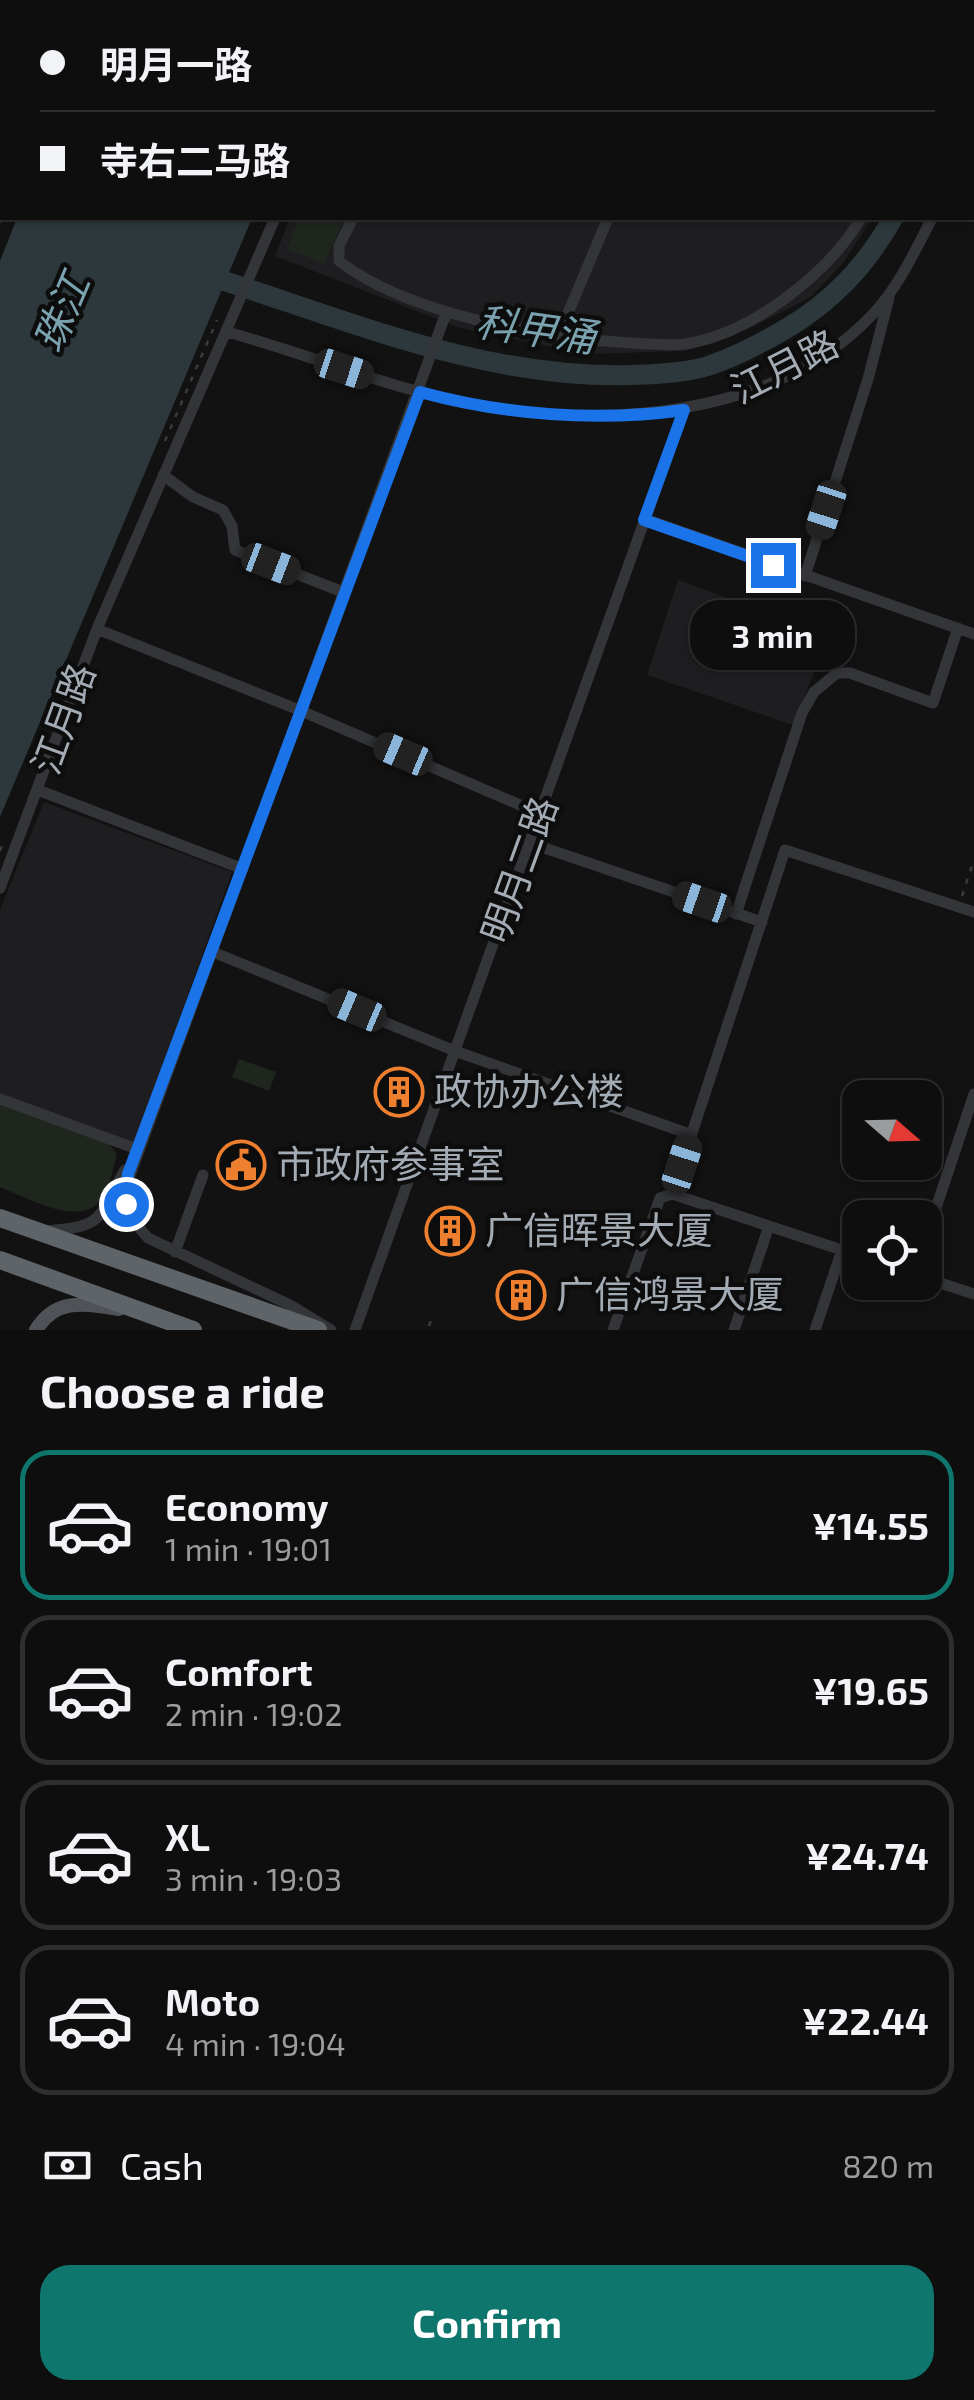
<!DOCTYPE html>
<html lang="en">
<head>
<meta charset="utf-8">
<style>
  :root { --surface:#0e0e0e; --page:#1c1c1c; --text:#f1f3f6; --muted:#9b9c9e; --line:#2e2e2e; --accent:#0f766e }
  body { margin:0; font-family:"Exo 2","Noto Sans SC",sans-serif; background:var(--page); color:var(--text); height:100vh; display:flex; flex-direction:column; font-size:38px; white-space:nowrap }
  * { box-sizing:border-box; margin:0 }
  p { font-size:32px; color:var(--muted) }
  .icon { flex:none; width:55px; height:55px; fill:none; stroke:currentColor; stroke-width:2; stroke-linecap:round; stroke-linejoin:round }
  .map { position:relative; height:1330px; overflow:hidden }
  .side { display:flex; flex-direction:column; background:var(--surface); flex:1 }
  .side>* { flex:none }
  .hud { position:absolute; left:0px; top:0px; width:975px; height:220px; box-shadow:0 2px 8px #0004,0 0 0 2px var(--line); display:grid; align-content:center; height:220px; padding:0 40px; background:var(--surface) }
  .needle { width:65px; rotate:110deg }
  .buttons { position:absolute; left:842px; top:1080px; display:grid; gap:20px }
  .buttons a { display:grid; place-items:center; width:100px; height:100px; border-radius:20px; background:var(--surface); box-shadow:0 2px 8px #0004,0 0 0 2px var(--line); font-size:50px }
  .end { position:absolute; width:45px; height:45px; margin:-22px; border:12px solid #1a73e8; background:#fff; box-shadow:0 0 0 5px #fff }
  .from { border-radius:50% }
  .bubble { position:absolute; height:70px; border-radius:30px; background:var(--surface); box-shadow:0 2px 8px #0004,0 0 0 2px var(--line); font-size:32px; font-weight:700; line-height:70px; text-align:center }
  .car { position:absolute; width:30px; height:60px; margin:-30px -15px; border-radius:12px; box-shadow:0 0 8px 2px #0007; background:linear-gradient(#222 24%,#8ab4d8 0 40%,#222 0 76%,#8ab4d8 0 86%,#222 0) }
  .hud b { display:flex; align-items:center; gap:35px; height:95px; font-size:38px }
  .hud b+b { border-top:2px solid var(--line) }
  .hud i { width:25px; height:25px; background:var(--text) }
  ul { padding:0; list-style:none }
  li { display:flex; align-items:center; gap:30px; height:150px; margin:0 20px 15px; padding:0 20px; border:5px solid var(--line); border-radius:30px }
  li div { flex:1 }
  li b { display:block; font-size:38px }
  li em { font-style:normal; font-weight:700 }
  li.current { border-color:var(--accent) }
  li>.icon { width:90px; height:90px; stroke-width:1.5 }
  h2 { padding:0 40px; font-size:45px; line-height:120px }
  .pay { display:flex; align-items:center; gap:25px; height:110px; padding:0 40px; font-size:38px }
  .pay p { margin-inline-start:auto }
  .action { display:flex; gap:20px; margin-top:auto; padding:20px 40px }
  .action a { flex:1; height:115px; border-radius:30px; background:var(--accent); color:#fff; font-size:40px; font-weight:700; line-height:115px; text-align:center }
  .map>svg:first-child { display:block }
  .built { fill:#1e1e20 }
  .green { fill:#1f261e }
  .water { fill:#2c383c }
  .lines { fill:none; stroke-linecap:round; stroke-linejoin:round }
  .river { stroke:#2c383c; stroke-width:20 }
  .path { stroke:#393c3f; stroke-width:2.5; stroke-dasharray:5 8; stroke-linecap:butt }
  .minor { stroke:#333538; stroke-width:11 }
  .major { stroke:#4f5357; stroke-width:14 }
  .highway { stroke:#5f6469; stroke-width:18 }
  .route { stroke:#1a73e8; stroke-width:12 }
  .labels { text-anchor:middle; stroke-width:9; stroke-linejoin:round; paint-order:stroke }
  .street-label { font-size:38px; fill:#a3acb4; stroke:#0d0d0e }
  .poi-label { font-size:38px; fill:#a3acb4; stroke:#0d0d0e; text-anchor:start }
  .water-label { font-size:40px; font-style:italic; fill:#7aa3af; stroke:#0d0d0e }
</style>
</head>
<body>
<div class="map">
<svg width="974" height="1330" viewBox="0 0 974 1330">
  <rect width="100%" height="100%" fill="#121213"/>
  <path class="built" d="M413,0h394v2h-395z
    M290,218h582l-28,44 -33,35 -59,30 -67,24 -98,3 -127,-26 -185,-72z
    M678,580l121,44 11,23 5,23 -22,55 -146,-50z
    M44,802l188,70 -97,270 -135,-48v-184z"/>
  <path class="green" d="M299,218h45l-20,46 -37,-15z
    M239,1059l37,13 -7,19 -37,-14z
    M0,1102l105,37 12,15c-4,13 -7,34 -15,45 -22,30 -76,-2 -102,-12z"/>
  <path class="water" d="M17,218h235l-252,599v-556z"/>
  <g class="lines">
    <path class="river" d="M814,0l1,2
      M972,149l2,1
      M199,273c142,44 283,107 434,102 25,-1 51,-2 75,-9 27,-9 52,-22 76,-36 48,-28 82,-64 109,-112"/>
    <path class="path" d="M86,2l1,-2
      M548,2l2,-2
      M694,2l1,-2
      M0,223l2,-7
      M165,441l52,-121
      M0,851l5,-12
      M962,896l12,-36
      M429,1326l3,-9"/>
    <path class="minor" d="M405,0l6,2
      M778,0l1,2
      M964,0l7,2
      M63,2l1,-2
      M359,2l1,-2
      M0,19l2,1
      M972,27l2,-4
      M972,93h2
      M0,165l2,-6
      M972,187l2,1
      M353,218l-14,28v15c70,54 204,77 292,82 17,1 37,3 54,1 66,-10 143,-70 176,-126
      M227,332c81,22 158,55 240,71 132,27 308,16 406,-89 26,-28 42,-63 59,-96
      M558,337l50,-119
      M163,475l30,22 30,13 9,16 3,24 108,42
      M645,519l329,115
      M805,576l63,-197 21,-81
      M97,629l202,81 242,104
      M38,790l205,79
      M530,843l232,79
      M0,888l97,-259 178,-411
      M736,914l66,-201 12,-21 23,-19h13l83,30 25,-75
      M213,952l242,99 237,84
      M0,1099l137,50
      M672,1194l113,-344 189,62
      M45,1231c62,-4 52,-13 80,-61
      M925,1241l49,-147
      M175,1252l28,-77
      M925,1278l49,16
      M331,1330l-41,-25 -142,-67 -19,-22 -4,-27 321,-876
      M355,1330l329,-920
      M613,1330l47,-132 12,-4 188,62
      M734,1330l35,-104
      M815,1330l27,-80"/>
    <path class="major" d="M36,1330c20,-33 49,-26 83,-21"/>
    <path class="highway" d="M0,1218l318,112
      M0,1260l193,70"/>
  </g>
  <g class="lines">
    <path class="route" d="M126,1204l2,-30 292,-782c84,23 177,30 264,18l-40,110 129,45"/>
  </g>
  <defs>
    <g id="building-ring" transform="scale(2.5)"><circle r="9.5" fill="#0d0d0e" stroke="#ee7f2f" stroke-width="1.5"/><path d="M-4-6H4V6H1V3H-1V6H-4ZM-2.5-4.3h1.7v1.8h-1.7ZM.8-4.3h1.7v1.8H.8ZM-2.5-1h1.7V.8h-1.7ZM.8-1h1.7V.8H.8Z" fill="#ee7f2f"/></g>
    <g id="civic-ring" transform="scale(2.5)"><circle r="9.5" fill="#0d0d0e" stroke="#ee7f2f" stroke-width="1.5"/><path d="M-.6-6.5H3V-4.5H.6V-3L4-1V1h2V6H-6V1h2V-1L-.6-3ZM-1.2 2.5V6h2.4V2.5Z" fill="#ee7f2f"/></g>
  </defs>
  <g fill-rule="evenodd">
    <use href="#building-ring" x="399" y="1092"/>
    <use href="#civic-ring" x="241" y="1165"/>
    <use href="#building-ring" x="450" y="1231"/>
    <use href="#building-ring" x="521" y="1295"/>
  </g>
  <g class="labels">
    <g class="street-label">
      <text transform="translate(785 367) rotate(-27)" y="13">江月路</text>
      <text transform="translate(64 719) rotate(-70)" y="13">江月路</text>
      <text transform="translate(520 870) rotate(-70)" y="13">明月二路</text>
    </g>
    <g class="poi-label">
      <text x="434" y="1105">政协办公楼</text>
      <text x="276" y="1178">市政府参事室</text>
      <text x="485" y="1244">广信晖景大厦</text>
      <text x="556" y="1308">广信鸿景大厦</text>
    </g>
    <g class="water-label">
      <text transform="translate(62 313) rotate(-67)" y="14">珠江</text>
      <text transform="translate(536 330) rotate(8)" y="14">科甲涌</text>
    </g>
  </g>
</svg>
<div class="buttons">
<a><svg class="needle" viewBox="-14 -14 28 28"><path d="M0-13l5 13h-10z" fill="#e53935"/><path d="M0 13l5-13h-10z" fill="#9b9c9e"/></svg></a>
<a><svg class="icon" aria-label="locate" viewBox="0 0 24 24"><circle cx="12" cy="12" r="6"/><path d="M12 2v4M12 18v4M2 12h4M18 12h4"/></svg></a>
</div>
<i class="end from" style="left:126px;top:1204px"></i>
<i class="end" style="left:773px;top:565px"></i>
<div class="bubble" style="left:690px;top:600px;width:165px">3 min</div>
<i class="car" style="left:344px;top:369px;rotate:108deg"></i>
<i class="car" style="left:826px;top:510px;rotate:198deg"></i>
<i class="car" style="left:271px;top:564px;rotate:111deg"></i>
<i class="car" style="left:403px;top:754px;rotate:293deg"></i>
<i class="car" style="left:702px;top:902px;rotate:289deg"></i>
<i class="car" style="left:357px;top:1010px;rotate:293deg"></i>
<i class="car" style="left:682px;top:1164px;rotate:18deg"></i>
<div class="hud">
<b><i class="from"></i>明月一路</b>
<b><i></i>寺右二马路</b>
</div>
</div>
<section class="side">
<h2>Choose a ride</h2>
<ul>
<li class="current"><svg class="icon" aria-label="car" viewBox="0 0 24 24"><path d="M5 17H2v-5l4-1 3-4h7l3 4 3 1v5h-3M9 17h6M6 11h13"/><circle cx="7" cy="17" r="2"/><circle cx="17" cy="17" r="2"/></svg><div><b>Economy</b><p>1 min · 19:01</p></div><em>¥14.55</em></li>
<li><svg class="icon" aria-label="car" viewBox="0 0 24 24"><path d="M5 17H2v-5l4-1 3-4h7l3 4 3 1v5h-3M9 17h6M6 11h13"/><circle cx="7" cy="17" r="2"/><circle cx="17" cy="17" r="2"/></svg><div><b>Comfort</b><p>2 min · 19:02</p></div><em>¥19.65</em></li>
<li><svg class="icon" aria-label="car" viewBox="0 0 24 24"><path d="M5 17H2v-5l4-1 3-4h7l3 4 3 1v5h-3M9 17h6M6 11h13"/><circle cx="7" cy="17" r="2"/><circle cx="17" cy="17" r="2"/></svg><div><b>XL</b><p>3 min · 19:03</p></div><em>¥24.74</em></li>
<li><svg class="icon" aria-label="car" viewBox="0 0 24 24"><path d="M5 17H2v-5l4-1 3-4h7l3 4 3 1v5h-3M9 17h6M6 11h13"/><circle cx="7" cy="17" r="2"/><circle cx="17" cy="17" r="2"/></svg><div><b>Moto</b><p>4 min · 19:04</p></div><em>¥22.44</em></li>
</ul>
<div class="pay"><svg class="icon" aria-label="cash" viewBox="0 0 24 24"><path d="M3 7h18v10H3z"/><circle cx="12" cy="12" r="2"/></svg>Cash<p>820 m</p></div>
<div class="action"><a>Confirm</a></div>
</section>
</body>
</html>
